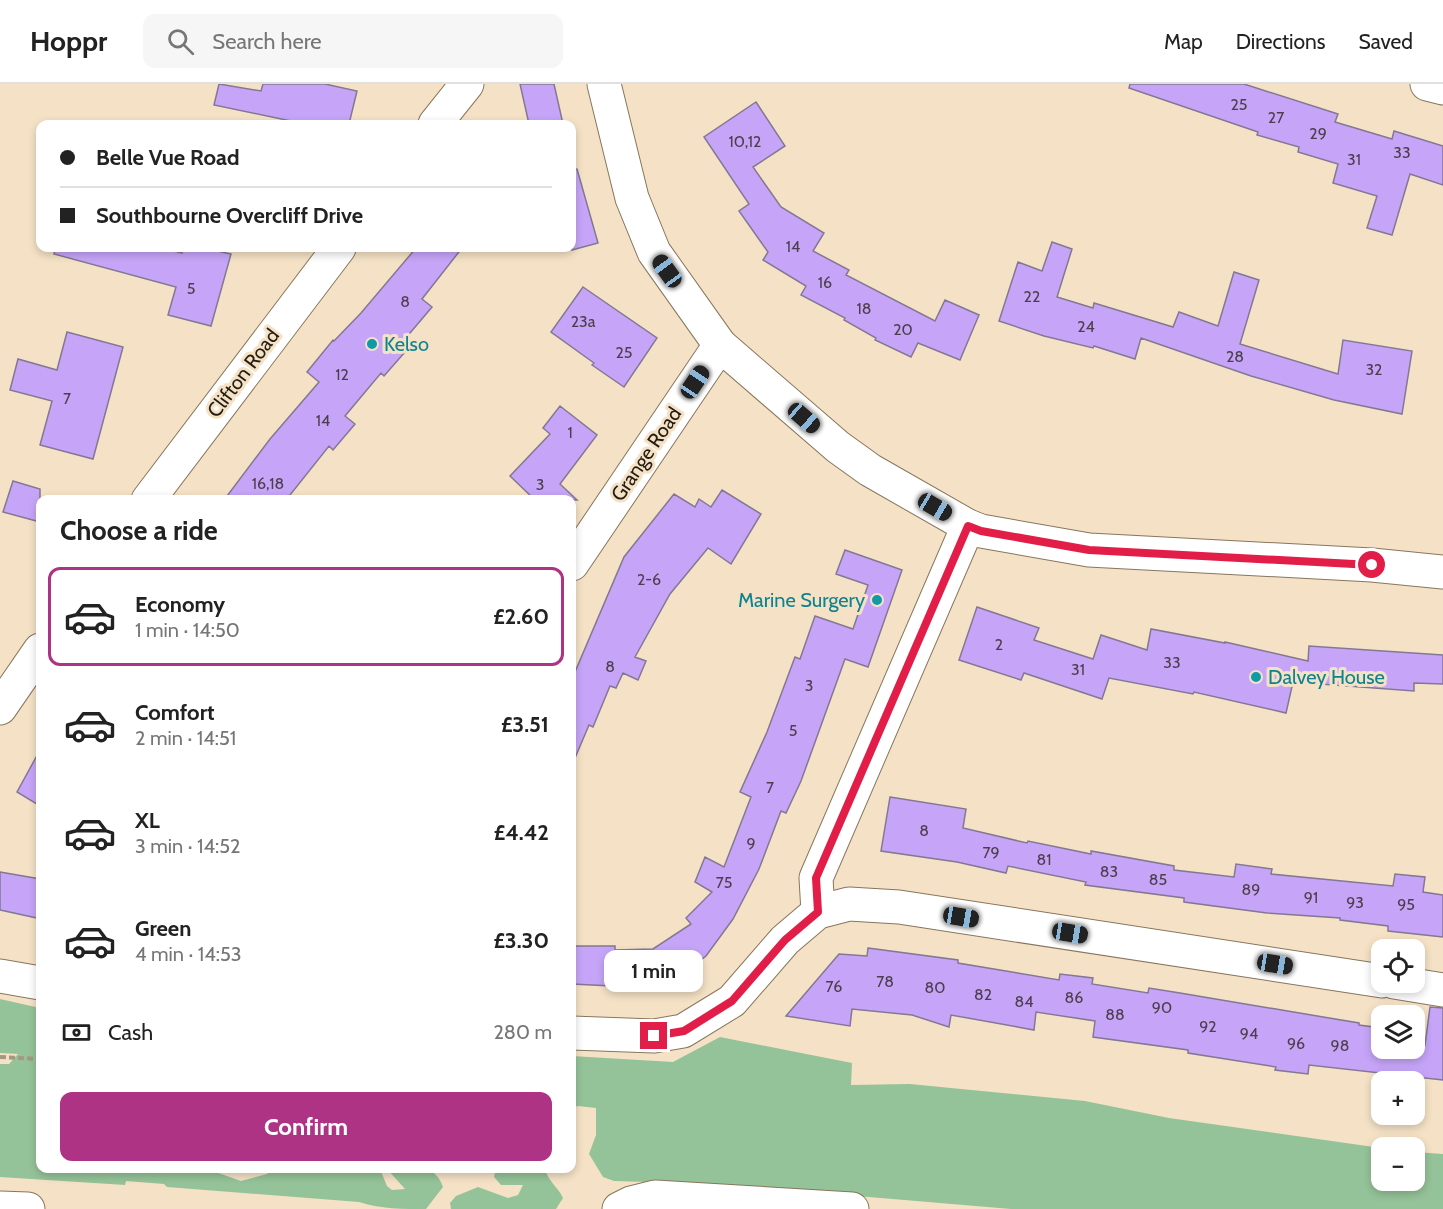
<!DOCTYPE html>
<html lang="en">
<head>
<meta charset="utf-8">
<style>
  :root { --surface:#fff; --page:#f6f6f6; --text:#222; --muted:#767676; --line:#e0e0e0; --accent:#ae3385 }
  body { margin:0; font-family:Cabin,sans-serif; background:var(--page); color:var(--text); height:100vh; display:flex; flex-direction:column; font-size:22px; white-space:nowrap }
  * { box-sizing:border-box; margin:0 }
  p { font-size:20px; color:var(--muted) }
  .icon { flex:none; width:33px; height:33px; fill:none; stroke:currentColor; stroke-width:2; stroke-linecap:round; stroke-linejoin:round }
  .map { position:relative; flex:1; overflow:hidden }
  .panel { position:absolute; left:36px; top:411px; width:540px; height:678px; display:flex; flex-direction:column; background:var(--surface); border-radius:12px; box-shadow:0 3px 9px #0003 }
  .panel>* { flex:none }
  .banner { position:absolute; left:36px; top:36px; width:540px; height:132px; border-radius:12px; box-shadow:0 3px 9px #0003; display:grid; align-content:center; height:132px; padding:0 24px; background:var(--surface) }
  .buttons { position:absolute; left:1371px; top:855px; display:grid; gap:12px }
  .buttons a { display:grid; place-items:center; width:54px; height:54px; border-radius:12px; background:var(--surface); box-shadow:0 3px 9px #0003; font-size:30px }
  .end { position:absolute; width:27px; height:27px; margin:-14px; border:8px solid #e11d48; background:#fff; box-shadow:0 0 0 3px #fff }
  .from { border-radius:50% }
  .bubble { position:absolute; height:42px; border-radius:12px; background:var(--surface); box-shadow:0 3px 9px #0003; font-size:20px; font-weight:700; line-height:42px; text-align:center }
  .car { position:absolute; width:18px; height:36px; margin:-18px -9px; border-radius:8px; box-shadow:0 0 4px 2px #0007; background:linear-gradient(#222 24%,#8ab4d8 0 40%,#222 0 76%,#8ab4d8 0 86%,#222 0) }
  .banner b { display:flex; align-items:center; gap:21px; height:57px; font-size:22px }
  .banner b+b { border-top:2px solid var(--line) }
  .banner i { width:15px; height:15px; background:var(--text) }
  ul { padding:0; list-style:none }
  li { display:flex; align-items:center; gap:18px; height:99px; margin:0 12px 9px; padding:0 12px; border:3px solid transparent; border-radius:12px }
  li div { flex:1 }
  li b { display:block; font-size:22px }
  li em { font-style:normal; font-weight:700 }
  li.current { border-color:var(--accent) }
  li>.icon { width:54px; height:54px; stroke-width:1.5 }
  h2 { padding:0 24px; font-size:27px; line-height:72px }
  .pay { display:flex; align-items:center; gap:15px; height:66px; padding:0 24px; font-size:22px }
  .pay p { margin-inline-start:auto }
  .primary-button { display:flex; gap:12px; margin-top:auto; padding:12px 24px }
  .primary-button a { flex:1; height:69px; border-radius:12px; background:var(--accent); color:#fff; font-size:24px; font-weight:700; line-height:69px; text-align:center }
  header { display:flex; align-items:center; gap:36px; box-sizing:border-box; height:84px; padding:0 30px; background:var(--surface); border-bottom:2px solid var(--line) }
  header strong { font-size:28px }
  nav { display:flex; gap:33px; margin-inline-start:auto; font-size:21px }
  .search { width:420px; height:54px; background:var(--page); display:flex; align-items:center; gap:15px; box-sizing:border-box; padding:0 21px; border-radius:12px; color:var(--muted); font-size:22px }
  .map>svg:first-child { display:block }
  .green { fill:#95c399 }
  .building { fill:#c6a5f8; stroke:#827893; stroke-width:1.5 }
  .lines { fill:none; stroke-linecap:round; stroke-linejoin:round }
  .minor-casing { stroke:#87765d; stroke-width:35 }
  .major-casing { stroke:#87765d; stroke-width:35 }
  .path { stroke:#a69782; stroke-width:4; stroke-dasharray:6 3; stroke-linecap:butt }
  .minor { stroke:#fff; stroke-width:33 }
  .major { stroke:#fff; stroke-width:33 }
  .route { stroke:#e11d48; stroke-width:8 }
  .culture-dot { fill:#0f9aa8; stroke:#f5e2c6; stroke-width:2 }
  .labels { text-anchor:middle; stroke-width:6; stroke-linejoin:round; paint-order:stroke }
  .number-label { font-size:16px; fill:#4c3e4c }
  .culture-label { font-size:20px; fill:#0d838f; stroke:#f5e2c6; text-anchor:start }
  .street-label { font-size:20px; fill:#231c12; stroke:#f5e2c6 }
</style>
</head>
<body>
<header>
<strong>Hoppr</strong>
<div class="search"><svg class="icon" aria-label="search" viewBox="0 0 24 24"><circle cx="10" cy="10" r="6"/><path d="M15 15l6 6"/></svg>Search here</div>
<nav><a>Map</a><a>Directions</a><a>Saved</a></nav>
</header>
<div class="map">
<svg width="1443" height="1125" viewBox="0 0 1443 1125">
  <rect width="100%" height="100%" fill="#f5e2c6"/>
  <path class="green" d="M0,915l40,9v160l167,1 34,12 26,-7 7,-5h106l7,17 5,4 13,-1 -18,-20h23l2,2c15,-5 26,1 31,16l-17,22c-22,0 -47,0 -67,-7l-192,-15 -3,-3 -38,-3 -1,4 -125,-8v-113h9l9,-10 -18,-1z
    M720,953l132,26 -1,22 59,-1 175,17 84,17 212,30 1,32h32l1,-28 28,2v55h-432l-296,-25 -101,-3 -11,-4 -14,-23 7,-19v-27l-18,-2 -6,2v-52l101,6z
    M496,1084l49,1c3,12 13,18 18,29l-7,11h-105l-1,-6 6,-7 22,-9 30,11 10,-3 5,-10h-22l-7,-8z"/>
  <path class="building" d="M219,0l42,7 2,-7h62l32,7 -8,33h-44l-91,-19z
    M520,0h34l9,40h-34z
    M1130,0h114l94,30 -3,8 57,17 2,-8 49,15v39l-33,-11 -18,61 -25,-7 10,-32 -44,-13 5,-19 -40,-12 1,-5 -42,-12 1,-3 -129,-44z
    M756,18l29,44 -32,21 28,40 43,26 -11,18 36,19 -3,5 89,46 10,-21 34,15 -19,45 -42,-17 -7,14 -36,-17 1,-2 -32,-18 1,-2 -44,-23 5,-9 -43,-26 5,-8 -29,-41 10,-7 -45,-67z
    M577,85l21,74 -26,7v-80z
    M1052,158l20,7 -15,48 36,11 1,-5 79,24 6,-15 39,14 16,-54 25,8 -19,64 98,30 5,-34 69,11 -10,63 -68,-14 -83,-24 -110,-38 -6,21 -41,-13 -1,2 -49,-12 -45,-15 19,-59 24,9z
    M55,164h107l20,5 1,-5h22l26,6 -20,72 -43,-11 8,-28 -122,-33z
    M416,164h46l-40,51 10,8 -33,39 6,6 -21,24 -3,-3 -36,43 10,8 -22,26 -4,-4 -43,54h-62l46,-61 49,-57 -12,-10 26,-32 1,1 27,-28z
    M583,203l74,51 -33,49 -32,-22 2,-2 -43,-31z
    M67,248l56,15 -30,112 -53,-14 12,-44 -42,-11 8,-31 39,11z
    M560,322l37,29 -37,49 17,16h-42l-25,-24 40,-42 -7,-6z
    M13,397l27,8v33l-37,-10z
    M722,406l39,24 -30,50 -23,-16 -38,46 -35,63 11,4 -8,19 -15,-7 -7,15 -6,-2 -17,41 -4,-2 -17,40v-86l52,-122 50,-63 21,13 4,-8 12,8z
    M845,466l57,20 -34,97 -23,-8 -44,122 -15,32 -5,-2 -22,58 -26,50 -27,37 -28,22 -46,9 -60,-3v-38h43v4l38,-1 38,-25 -5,-6 26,-26 -17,-10 10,-25 19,10 27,-70 -11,-5 27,-60 28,-75 5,2 15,-43 38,13 15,-44 -32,-11z
    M977,523l62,21 -5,12 59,19 8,-24 46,15 4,-21 74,14v-1l83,19 1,-15 134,9v29l-29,-1v8l-121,-9 -7,31 -92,-21 -1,2 -84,-16 -7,21 -78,-26 -3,7 -62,-20z
    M40,666v56l-23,-14z
    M890,713l76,12 -3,19 64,15 1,-2 63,13v-3l83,15v4l60,7 2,-13 36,5 -1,5 122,12 2,-12 30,3 -2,15 20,3v42l-55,-6v-5l-48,-6v-2l-73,-5 -83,-11v-4l-99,-13 1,-3 -78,-16 -2,7 -49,-11 -76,-11z
    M0,788l40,7v20l-3,19 -37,-8z
    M868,864l90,12v3l101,17 1,-6 33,4 -1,6 56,9 1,-5 31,5 179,30v2l23,3v20h32v-5l11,2 5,-38 13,1v72l-134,-15 -1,9 -33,-4 1,-3 -88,-14v-3l-95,-13 2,-16 -59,-9 -2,18 -83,-15 -2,12 -37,-12 -60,-6 -2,17 -64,-10 53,-62 28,2z"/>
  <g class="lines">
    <g class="minor-casing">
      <path id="minor" d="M1427,0l16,4
        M435,40l32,-40
        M148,416l191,-252
        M572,480l148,-219
        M0,624l40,-58
        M818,828l-2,-34 152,-352
        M0,892l40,7
        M1394,898l49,8
        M572,949l82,3 29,-5 49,-30 53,-61 33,-28 31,-8 50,3 483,74
        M0,1124l28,1
        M619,1125l12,-6 24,-6 197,12"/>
    </g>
    <g class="major-casing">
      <path id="major" d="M604,0l28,114 22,54 66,93 118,102 32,23 98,56 13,5 108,19 283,15 71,7"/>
    </g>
    <path class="path" d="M0,973l40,2"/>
    <use href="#minor" class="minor"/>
    <use href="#major" class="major"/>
  </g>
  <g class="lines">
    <path class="route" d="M654,952l30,-5 48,-30 53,-61 33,-28 -2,-34 152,-352 13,5 108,19 283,15"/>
  </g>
  <g class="culture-dot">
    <circle cx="372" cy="260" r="6"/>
    <circle cx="877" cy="516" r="6"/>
    <circle cx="1256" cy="593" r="6"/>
  </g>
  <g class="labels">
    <g class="number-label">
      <text x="1239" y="26">25</text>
      <text x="1276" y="39">27</text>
      <text x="1318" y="55">29</text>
      <text x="745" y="63">10,12</text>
      <text x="1402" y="74">33</text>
      <text x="1354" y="81">31</text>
      <text x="793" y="168">14</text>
      <text x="825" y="204">16</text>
      <text x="191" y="210">5</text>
      <text x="1032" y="218">22</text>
      <text x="405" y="223">8</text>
      <text x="864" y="230">18</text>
      <text x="583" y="243">23a</text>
      <text x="1086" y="248">24</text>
      <text x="903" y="251">20</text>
      <text x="624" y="274">25</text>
      <text x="1235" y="278">28</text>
      <text x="1374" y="291">32</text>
      <text x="342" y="296">12</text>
      <text x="67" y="320">7</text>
      <text x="323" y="342">14</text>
      <text x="570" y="354">1</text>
      <text x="268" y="405">16,18</text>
      <text x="540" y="406">3</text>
      <text x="649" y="501">2-6</text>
      <text x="999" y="566">2</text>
      <text x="1172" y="584">33</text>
      <text x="610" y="588">8</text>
      <text x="1078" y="591">31</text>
      <text x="809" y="607">3</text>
      <text x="793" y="652">5</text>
      <text x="770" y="709">7</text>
      <text x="924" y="752">8</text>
      <text x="751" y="765">9</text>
      <text x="991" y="774">79</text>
      <text x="1044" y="781">81</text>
      <text x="1109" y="793">83</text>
      <text x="1158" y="801">85</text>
      <text x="724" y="804">75</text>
      <text x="1251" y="811">89</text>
      <text x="1311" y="819">91</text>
      <text x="1355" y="824">93</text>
      <text x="1406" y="826">95</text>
      <text x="885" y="903">78</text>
      <text x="834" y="908">76</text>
      <text x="935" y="909">80</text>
      <text x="983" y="916">82</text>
      <text x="1074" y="919">86</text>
      <text x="1024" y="923">84</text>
      <text x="1162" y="929">90</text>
      <text x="1115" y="936">88</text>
      <text x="1208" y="948">92</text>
      <text x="1249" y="955">94</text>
      <text x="1296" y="965">96</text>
      <text x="1340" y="967">98</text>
    </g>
    <g class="culture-label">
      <text x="384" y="267">Kelso</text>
      <text x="865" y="523" text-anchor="end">Marine Surgery</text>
      <text x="1268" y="600">Dalvey House</text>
    </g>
    <g class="street-label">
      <text transform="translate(243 289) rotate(-53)" y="7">Clifton Road</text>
      <text transform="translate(646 370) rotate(-56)" y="7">Grange Road</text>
    </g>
  </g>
</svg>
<div class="buttons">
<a><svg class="icon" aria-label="locate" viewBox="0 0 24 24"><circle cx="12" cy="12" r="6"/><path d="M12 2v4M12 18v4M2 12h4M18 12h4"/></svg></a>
<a><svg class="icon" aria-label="layers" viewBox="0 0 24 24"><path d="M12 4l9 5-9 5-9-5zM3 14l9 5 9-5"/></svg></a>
<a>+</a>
<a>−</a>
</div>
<i class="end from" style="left:1372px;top:481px"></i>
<i class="end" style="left:654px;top:952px"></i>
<div class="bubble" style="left:604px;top:866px;width:99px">1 min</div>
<i class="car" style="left:667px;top:187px;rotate:324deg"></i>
<i class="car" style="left:695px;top:298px;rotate:34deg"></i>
<i class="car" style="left:804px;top:334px;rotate:131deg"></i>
<i class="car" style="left:935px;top:423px;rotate:120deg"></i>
<i class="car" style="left:961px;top:833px;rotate:99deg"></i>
<i class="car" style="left:1070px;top:849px;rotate:99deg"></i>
<i class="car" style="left:1275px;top:880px;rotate:99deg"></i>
<div class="banner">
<b><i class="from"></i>Belle Vue Road</b>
<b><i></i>Southbourne Overcliff Drive</b>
</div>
<section class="panel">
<h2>Choose a ride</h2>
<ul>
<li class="current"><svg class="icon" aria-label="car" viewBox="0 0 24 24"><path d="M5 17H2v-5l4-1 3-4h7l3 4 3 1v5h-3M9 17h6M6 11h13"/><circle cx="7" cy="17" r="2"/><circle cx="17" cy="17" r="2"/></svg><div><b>Economy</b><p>1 min · 14:50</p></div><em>£2.60</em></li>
<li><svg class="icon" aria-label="car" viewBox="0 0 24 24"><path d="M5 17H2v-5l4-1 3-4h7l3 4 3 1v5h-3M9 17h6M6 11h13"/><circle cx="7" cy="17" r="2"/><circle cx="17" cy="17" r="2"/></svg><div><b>Comfort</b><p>2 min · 14:51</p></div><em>£3.51</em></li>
<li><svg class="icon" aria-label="car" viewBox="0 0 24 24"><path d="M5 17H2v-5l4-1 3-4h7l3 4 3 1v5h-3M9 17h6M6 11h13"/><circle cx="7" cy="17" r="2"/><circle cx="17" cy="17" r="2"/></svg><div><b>XL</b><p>3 min · 14:52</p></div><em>£4.42</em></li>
<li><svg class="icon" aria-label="car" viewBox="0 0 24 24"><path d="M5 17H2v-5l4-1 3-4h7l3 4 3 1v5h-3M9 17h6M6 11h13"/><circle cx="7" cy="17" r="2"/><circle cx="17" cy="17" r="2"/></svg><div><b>Green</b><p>4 min · 14:53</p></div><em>£3.30</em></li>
</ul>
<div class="pay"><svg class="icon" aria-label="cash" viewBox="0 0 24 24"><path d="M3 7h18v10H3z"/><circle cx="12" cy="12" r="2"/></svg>Cash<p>280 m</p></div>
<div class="primary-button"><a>Confirm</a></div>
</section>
</div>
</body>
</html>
